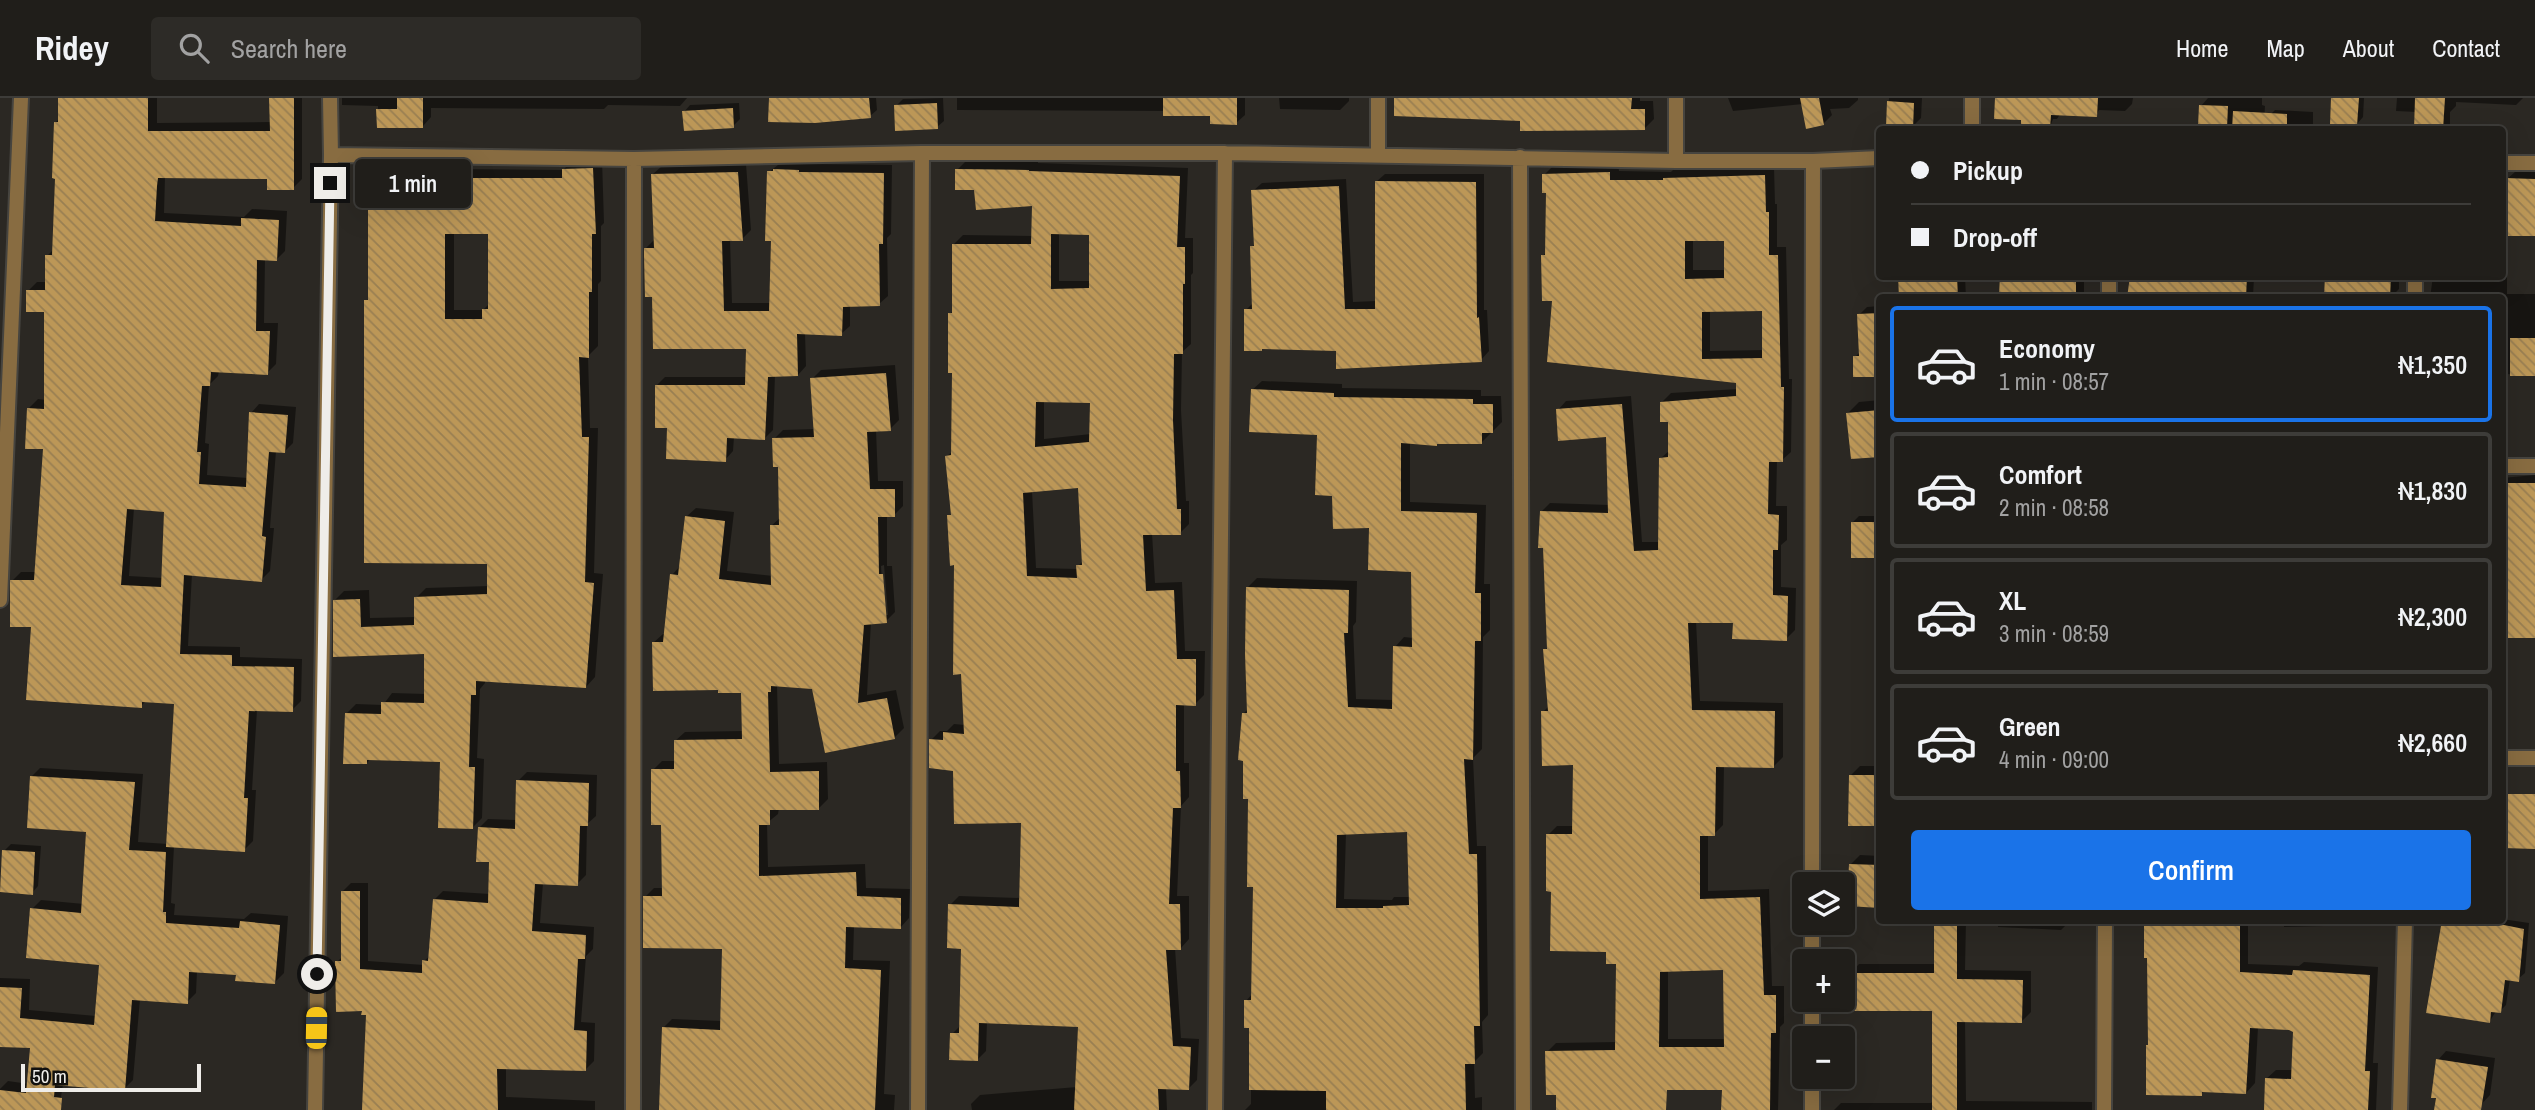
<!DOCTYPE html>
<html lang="en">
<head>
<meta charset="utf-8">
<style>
  :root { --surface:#201e1a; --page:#2d2b27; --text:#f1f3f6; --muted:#a2a2a2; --line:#3d3c39; --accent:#1a73e8 }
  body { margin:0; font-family:"Archivo Narrow",sans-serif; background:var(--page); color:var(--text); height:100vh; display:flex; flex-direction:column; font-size:26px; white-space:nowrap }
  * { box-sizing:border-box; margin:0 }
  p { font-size:23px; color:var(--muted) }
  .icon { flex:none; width:38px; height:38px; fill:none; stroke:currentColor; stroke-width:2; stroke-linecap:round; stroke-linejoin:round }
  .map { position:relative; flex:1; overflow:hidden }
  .details { position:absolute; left:1876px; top:196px; width:630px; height:630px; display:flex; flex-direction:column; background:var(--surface); border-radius:7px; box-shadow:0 7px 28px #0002,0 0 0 2px var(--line) }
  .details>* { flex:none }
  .guide { position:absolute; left:1876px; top:28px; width:630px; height:154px; border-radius:7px; box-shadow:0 7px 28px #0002,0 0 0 2px var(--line); display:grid; align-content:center; height:154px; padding:0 35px; background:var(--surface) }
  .tools { position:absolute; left:1792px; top:774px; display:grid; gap:14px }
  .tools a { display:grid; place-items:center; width:63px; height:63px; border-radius:7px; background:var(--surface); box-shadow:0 7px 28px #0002,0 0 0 2px var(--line); font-size:35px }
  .scale { position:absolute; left:21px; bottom:18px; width:180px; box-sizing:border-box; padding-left:7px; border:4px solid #efede9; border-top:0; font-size:19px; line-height:24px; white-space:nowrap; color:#efede9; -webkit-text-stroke:5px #12110f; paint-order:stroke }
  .end { position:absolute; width:32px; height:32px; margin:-16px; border:9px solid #efede9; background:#111; box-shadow:0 0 0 4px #111 }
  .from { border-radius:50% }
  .bubble { position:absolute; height:49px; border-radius:7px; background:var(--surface); box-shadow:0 7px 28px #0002,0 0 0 2px var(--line); font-size:23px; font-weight:600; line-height:49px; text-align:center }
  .car { position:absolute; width:21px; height:42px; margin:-21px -10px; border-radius:9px; box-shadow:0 0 5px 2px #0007; background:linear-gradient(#f5c518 24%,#345 0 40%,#f5c518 0 76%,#345 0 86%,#f5c518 0) }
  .guide b { display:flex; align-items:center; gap:24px; height:66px; font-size:26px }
  .guide b+b { border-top:2px solid var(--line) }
  .guide i { width:18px; height:18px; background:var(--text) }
  ul { padding:12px 0 0; list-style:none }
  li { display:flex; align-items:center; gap:21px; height:116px; margin:0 14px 10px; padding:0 21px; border:4px solid var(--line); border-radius:7px }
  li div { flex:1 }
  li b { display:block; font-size:26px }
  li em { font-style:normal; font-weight:600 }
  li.active { border-color:var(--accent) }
  li>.icon { width:63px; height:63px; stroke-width:1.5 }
  .cta { display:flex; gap:14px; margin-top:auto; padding:14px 35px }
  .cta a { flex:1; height:80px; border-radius:7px; background:var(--accent); color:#fff; font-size:28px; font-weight:600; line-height:80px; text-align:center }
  header { display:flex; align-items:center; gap:42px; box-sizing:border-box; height:98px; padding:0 35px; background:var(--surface); border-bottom:2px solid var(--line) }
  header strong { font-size:33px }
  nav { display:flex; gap:38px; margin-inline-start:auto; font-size:24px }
  .search { width:490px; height:63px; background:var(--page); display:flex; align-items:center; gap:18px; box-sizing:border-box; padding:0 24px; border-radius:7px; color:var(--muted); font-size:26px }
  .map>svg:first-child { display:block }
  .shadow { fill:#0007; fill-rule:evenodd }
  .building { fill:url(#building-back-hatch); fill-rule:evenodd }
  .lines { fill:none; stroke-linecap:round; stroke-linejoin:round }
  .minor-casing { stroke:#46443f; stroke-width:18 }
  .minor { stroke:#886c41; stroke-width:14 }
  .route { stroke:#efede9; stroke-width:9 }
</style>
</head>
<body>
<header>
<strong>Ridey</strong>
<div class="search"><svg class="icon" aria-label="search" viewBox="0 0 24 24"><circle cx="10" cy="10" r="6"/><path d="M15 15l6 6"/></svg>Search here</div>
<nav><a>Home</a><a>Map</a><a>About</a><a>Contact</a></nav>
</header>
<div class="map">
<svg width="2535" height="1012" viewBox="0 0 2535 1012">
  <defs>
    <pattern id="building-back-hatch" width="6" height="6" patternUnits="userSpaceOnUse" patternTransform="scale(1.75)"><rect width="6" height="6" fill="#bc9757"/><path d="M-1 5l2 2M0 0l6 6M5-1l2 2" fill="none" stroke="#997f52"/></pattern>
  </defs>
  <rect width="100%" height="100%" fill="#2b2823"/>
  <path class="shadow" d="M59,0h98v25l114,-1v-24h31v81l-9,9 -24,-11h-104l-1,36 80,4 8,-8 35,2 -2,40 -9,9 -11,-1 -1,64h14l-2,41 -9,9 -48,-2 -1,5 -9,9 -4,58 4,1 -2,31 41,3 3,-65 8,-9 37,3 -3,36 -9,9 -8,-1 -6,77h4l-4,43 -9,9 -69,-6 -4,72 52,1v10l62,2 -1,42 -9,9h-35l-5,80h4l-3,51 -9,9 -70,-4 -3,57 4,1 -1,11 70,4 7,-6 37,3 -4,57 -9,9 -37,-8 -41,-3 -1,22 -9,9 -47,-3 -7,81 -9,9 -61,-5 -4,26h-59v-21l8,-8 21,3 3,-37 -32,-2v-67l30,1 -1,31 67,6 5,-53 -69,-54 9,-9 43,4 4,-74 -57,-53 9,-9 103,6 -5,68 30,2 8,-141 -30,-2 -5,5 -108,-81 -21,-44 9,-9h15l9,-124 -16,-40 9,-9 8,1v-90l-18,-19 9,-9h10v-26l7,-7 2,-127 3,-3zM134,410l32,2 -3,68 -34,-2z
    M342,0h345l-7,8 -72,-1 -4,4 -173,-1v9l-8,9h-45v-20l-36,-1z
    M771,0h105l1,12 -7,6z
    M943,0l1,23 -7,6 -41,-21 7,-7z
    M957,0h288v17l-9,8 -24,-9 -48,-3 -207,-1z
    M1279,0h70v3l-9,9 -60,-1z
    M1396,0h244v3h13l1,18 -10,10 -122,-9z
    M1728,0h130v2l-9,8 -19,1 2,6 -9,9 -20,-20 -70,7z
    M1889,0h33l-1,20 -9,9 -24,-2z
    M2000,0h191h-58l-1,6 -7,7 -26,-1 -3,5 -36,-1 -3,5h-4l-3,8 -27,-9z
    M2208,0h54v7l3,1 -1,16 -7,8 -57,-5 1,-19z
    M2333,0h31l-1,19 -6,7z
    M2397,0h126l-7,7 -60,-3v4l-6,6v13l-5,5h-29l1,-18 -21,-1z
    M739,5l1,16 -7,7 -49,-14 6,-7z
    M2275,12l38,2v18h-45l1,-14z
    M602,61l2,64 -3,3v55l-3,3v62l-10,10 2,72h8l-4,145 9,1 -8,103 -9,10 -101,-7v3l-5,6 -3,69 7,1 -2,59 -9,9 -31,-67 -71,-2 -4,5 -21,-49 10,-10 27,1 9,-12 34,1v-41l-92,2 1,-55 9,-9 25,-1 1,28 46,-1v-19l10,-10 63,-2 -1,-24 -122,-261 4,-3v-125l9,-10h65v6l119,1 10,-10zM454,134l35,1v71l-6,6h-29z
    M783,63l24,1v2l85,1 -1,69 -4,4 1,58 -9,8 -29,1v21l-9,8 -36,-1 1,33 -8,9h-23l-2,55 -8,8 -31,-1 -1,14 -8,9 -56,-34 -12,-41 8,-8h82l1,-30 -94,-51 -9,-47 9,-9 -1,-66 9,-8 84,-2 5,66 -9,9h-12l2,64h39l2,-64 -4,-67z
    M966,63h72v2l150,5 -3,70h8v35l-2,2v69l-9,8 -1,58 5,91h3v23l-9,9h-28l3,50 27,-1 3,69h20l-1,44 -9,9h-11v59h5v34l-8,9 -4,90h12v43l-8,9h-6l6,90 18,1 -2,41 -9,9 -22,-1 1,22h-195l-1,-6 9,-9 97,-8 3,-62 -93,-3 -1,29 -9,9 -25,-26 9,-9 1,-78 -12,-42 9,-9 62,2 2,-77 -68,-52 -24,-29 9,-9h7l7,-7 11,1 -9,-161 -7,-48 4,-3 -6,-57 6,-5v-80l-3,-57 4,-4v-66l9,-9 70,1 1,-31 -58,-17 -19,-18zM1059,135l31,1v47h-31zM1044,303h47v33l-47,5zM1079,388l5,74 -6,6v3l-42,-1 -4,-77z
    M1618,66l1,7 52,1 2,-2 101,-3 1,37h2v43h9l3,132h3l-1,73 -9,8h-5l-1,46h11v34l-6,5v42l15,1 -1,42 -9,9 -51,-17 -39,-1 4,80 83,2v54l-9,9 -50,-1 -1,60 -9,9h-6v57l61,-2 3,97h12v37l-4,4 -2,83h-55v-22h-58l-1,22h-106v-17l-11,-41 9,-9 61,-1 1,-80 -65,-72 -5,-55 9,-9h17l1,-62 -32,-52 6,-6 -4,-56 4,-4 -8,-134 9,-9 59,2 -2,-70 -49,-25 8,-9 65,-5 11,146h18l1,-84 9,-8v-30l-8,-18 9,-9 67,-4v-8l-184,-82 -11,-43 3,-4 2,-61 -4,-16 9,-9zM1693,141l33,1v30h-33zM1764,211v41l-54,1v-41zM1725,870l1,71h-58v-69z
    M2515,74h20v63l-28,-1v60h28v81l-32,-1 -1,13v-89h-72l3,-22h69v-87h5v-10z
    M1385,76h99v136h3l2,41 -8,9 -143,-10 -74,-3 -2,2 -16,-39 8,-8 -2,-55 4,-4 -3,-52 9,-8 84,-4 7,123 23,-1v-119z
    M1900,178h65l1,22h-65z
    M2001,178h83v22h-83z
    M2132,178h122l-1,22h-124z
    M2326,178h73v13l-9,9z
    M1880,208v69l-25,-18 6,-6 -2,-36 8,-8z
    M895,267l4,55 -9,9 -14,1 2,51h25v25l-9,9h-7v51h5l3,46 -9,9 -15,1 -4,73 29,-5 8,38 -10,10 -80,-50 -37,-3 2,79 48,-2 1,37 -9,9h-40l-1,6 -11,9 1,44 97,-3 1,24 44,1 -1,29 -9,10 -46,-2 -1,34 37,1 -6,133 11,1 -1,15h-233l2,-82 9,-9 50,2 2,-74 -79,-50 9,-9h10l-1,-65 -10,-53 9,-9h14l-1,-20 10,-9 59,-1 -1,-40 -24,-2 -66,-46 10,-9h3l6,-59 9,-10 5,-48 10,-9 38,4 -7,59 46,5 -2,-50 10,-9 -2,-52 -5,-26 9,-9 32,-1 -3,-50 9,-9zM884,467l4,50h-4l-3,-49z
    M1262,283l80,3v4l139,2v6h20l1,26 -20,20h-72v60l76,3 -2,79h6v46l-7,7 -1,112 -9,9 4,88h9l2,169 -6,7 1,31 -9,9 1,36 7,-1v13h-237l6,-6v-78l-5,-25 7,-8 2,-107 -11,-173 5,-5 -1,-121 9,-9 100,3 -1,41 -3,4 3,73 38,1 1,-53 9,-10 9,1v-68l-42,-44 -37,-32 -15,-61 -67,-43zM1409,732l1,67h-16l-2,3 -48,-1 2,-66z
    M1880,302v55l-32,-42 11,-11z
    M2535,377v161h-33v-158z
    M1859,418h21v40l-28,-33z
    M1860,668h20v59l-29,-50z
    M527,674l70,3 -1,41 -9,8 -1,51 -9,9 -34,-1 -3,40 54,4 -1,22 -7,7 -5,66 14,1 -1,38 -9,9 -79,-3v30l89,4v9h-232l5,-96 -31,-52 6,-6v-65l8,-8h17v78l56,4v-4l7,-6 4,-56 8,-8 47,3 1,-34 -12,-32 9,-9 29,1 1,-39z
    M2511,705l-9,69v-68z
    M11,746l30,2 -3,40 -6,7 -28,-42z
    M1860,757l20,1v50l-29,-42z
    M2502,821l27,4 -4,50 -7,6h-8l-4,26 -6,6h-4l-6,10 -46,-101z
    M1936,822h30l-1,50 66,1v41l-9,9 -57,-1 1,81 126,1v8h-258l7,-7h90l3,-3v-91l-84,-35 9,-10h77z
    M1998,822h73l-10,10 -63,-3z
    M2145,822h103v44l51,2 5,-4 74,5 -5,96h5l-2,47h-110v-31l10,-9h17l2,-40 -37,-3 -3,56 -9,10 -41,-3 -4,4 -51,-51 -1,-87z
    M2284,822h45l-5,6 -40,1z
    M2446,953l49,7 -5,37 -14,15h-41l3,-50z"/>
  <path class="building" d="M58,0h90v33h122l-1,-33h25v92h-27v-11l-109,-1 -1,8 -2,35 86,5v-8l38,2 -2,41 -20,-1 -1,71h14l-2,44 -57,-3 -1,14h-8l-5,66h4l-2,32 47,3 3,-75 39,3 -3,38 -16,-1 -7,84 4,1 -4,45 -78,-7 -4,79 52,1v11l62,1 -1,45 -44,-1 -5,87h4l-3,54 -79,-5 8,-143 -32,-2v6l-116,-8 5,-73h-21v-47h24l9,-131h-18l2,-41 17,1v-97h-18v-22h19v-35h7l3,-76 -3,-1 2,-56h4zM127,411l37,3 -3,75 -40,-2z
    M397,0h26v30h-46l-1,-19h21z
    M769,0h100l2,20 -56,5 -47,-1z
    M1163,0h74v27l-27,-1v-8h-47z
    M1394,0h238l-1,11h14v21l-125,1v-10l-126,-5z
    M1800,0h19l5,27 -18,4z
    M1995,0h103l-1,19 -46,-2 -1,14 -29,-2v-7l-27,-1z
    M2331,0h28l-2,28 -27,-1z
    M2415,0h30l-2,32h-29z
    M1887,3l27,2 -1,26 -27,-2z
    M937,5l1,26 -43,2 -1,-26z
    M2199,7l29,1 -1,22 -29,-2z
    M733,10l1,20 -50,3 -2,-20z
    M2233,13l54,3v16h-55z
    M593,70l3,66h-4v58h-3v66l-10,-1 3,80h7l-4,145 9,1 -8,105 -110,-7v14h-5l-2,72h6l-2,62 -35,-1 2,-66 -73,-2v4h-24l2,-51 36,1v-12l43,1v-49l-91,3v-57l27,-1 1,28 53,-2v-28l73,-3v-30l-123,-1v-263h4v-128h67v6h127v-9zM445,136h43v75h-6v10h-37z
    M773,71l26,1v2l85,1 -1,71h-4l1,62 -37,1 -1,29 -45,-2 1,42 -30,1 -3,63 -38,-2 -1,24 -60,-3 1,-31h-12v-43h90l1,-36h-93l-1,-52h-7l-1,-41v-8h10l-3,-74 87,-2 5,69h-21l2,70h45l2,-70h-6l2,-70h6z
    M955,71l74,1v1l151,5 -3,71h8v37h-2v70h-9l-1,66 4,89h4v26h-38l3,56 28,-1 3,69h19v47l-20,-1v66h4l1,37h-8l-4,96h11l1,46h-15l7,96 18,1 -2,43 -31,-1 1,21h-85l4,-83 -99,-4 -1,38 -29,-1 1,-27h9l2,-84 -14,-1 1,-44 71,3 2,-84 -67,1 -1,-53 -24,-3v-29l14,1v-8l21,2 -3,-60 -8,1 1,-110 -4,1 -3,-51h4l-6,-59 6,-1 1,-82h-4v-60h4v-69h79l1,-38 -56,4 -2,-20h-19zM1051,136l38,1v53l-38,1zM1036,304l54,1 -1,39 -54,5zM1078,390l4,77h-6l1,13 -50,-2 -4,-83z
    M1610,74v8h53v-2l102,-3 1,37h3v43h9l3,132h3l-1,75h-14l-1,52 11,1 -1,35h-5v45l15,1 -1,45 -55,-2 1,-16h-45l4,87 83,1 -1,57 -58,-1 -1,69h-15v63l60,-2 4,98h12v38h-5l-1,77h-49l1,-20h-55l-1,20h-110v-15h-10l-1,-44 70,-1 1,-86h-10v-12l-56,-1 1,-59 -5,-1v-57h26l1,-69 -31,1 -1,-55h7l-5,-62h4l-4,-101h-5l2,-37 68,2 -2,-76 -48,4 -2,-32 66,-5 12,147 24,-1 1,-92 9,-1v-35h-8v-20l76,-6v-13l-189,-21 5,-61h-10l-1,-46h4l1,-62h-4v-19zM1685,143h39v37l-39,1zM1762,213v47l-60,1v-47zM1723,872l1,77h-65l1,-75z
    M2505,80l30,1v57h-30z
    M1375,83l101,1 1,136 2,-1 3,45 -146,7v-18l-74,-2v2h-18v-42h8l-2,-63h4l-3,-56 88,-4 6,123h30z
    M1898,178h59l1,22h-59z
    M2000,178h76v22l-55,-1v-2h-22z
    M2130,178h117l-1,22h-119z
    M2325,178h66l-1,22 -66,-1z
    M1880,215v64h-27v-21h6l-2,-42z
    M2510,240h25v38h-25z
    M886,275l5,58 -24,1 3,57h25v28h-17l1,57h4l4,49 -23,2 -6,78 29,-5 8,41 -70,14 -13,-64 -41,-3v6h-3l2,80 49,-1v39h-49v15h-11v51l97,-4 1,24 44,2v31l-55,-2 -1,41 36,2 -6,140h-216l3,-83 58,3 2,-81 -79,-1v-52h19l-1,-71h-10v-56h23v-29l68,-1 -1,-46h-23v-3l-65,1 -1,-49h11l7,-68 8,1 7,-59 40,5 -6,58 52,6 -1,-60h9l-1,-58h-5l-1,-29 42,-1 -4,-59z
    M1251,291l83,4v4l139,2v5h20v29h-11v11h-45v2l-36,-3v68l76,2 -2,80h6v48h-6l-2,119 -9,-1 5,95h8l3,172h-6l1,38h-10l1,46h-140v-19l-77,-1v-62h-5v-28h7l2,-113h-6l1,-88h-5v-38l-5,-1 4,-47h5l-2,-60 1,-66 103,3 -1,43h-4l4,74 44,2 1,-63 19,1 -1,-75 -43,-2 1,-42 -36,1 -1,-33 -17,-1 2,-60 -68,-3zM1407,734l2,73 -26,1v2h-47l1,-73z
    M1880,312v47l-29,2 -5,-46z
    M2502,385h33v155h-33z
    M1851,424h29v36h-29z
    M1849,677h31v51h-32z
    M30,678l105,6 -6,68 37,2 -3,60h3v11l73,5 1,-7 40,4 -5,59 -40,-3 1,-6 -47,-3 -1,32 -56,-4 -7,91 -70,-6 -1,12 8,1 -1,12h-61v-20l26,3 4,-45 -30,-1v-60l22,1 -2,30 74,7 5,-60 -73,-7 4,-50 51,5 5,-81 -59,-4z
    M516,682l73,3 -1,43h-8l-2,60 -43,-2 -3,47 54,4 -1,24h-7l-4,71 13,1 -1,40 -89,-2 1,41h-136l4,-95h-5l1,-4 -26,1 -1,-51h6v-70h19v78l62,4v-13l6,1 5,-62 55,4 1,-41h-13l2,-35 37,2z
    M2503,696h32v55l-32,-1z
    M2,752l33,2 -2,43 -33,-3z
    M1849,766l31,1v43l-33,-2z
    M1934,822h23v59l66,1 -1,43 -65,-1v88h-25v-99h-84v-38h86z
    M2144,822h96v52l52,3 1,-5 77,5 -5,96h5l-2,39h-104l1,-32 26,1 2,-47 -4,-2 -39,-2 -4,66 -44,-2v4l-56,-1v-50h2l-1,-87h-3z
    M2442,822h37l45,9 -5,53 -14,-2 -4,33 -10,-1 -1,11 -64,-10z
    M2436,961l52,8 -7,43h-47l2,-12h-5z"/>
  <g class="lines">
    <g class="minor-casing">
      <path id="minor" d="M1676,0v63
        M1972,0v32
        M331,57l303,4 288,-6h303l451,8h137l67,-3
        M1378,57v-57
        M1520,59l3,953
        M2502,65h33
        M2415,178v22
        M2109,200v-22
        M2502,368h33
        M0,502l21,-502
        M2502,660h33
        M1812,786l1,-723
        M1812,863v-39
        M1812,940v-39
        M315,1012l16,-955 -1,-57
        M633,1012l1,-951
        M918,1012l4,-957
        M1215,1012l10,-957
        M1812,1012v-34
        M2104,1012l1,-190
        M2400,1012l5,-190"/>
    </g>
    <use href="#minor" class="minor"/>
  </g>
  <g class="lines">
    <path class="route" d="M317,876l13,-791"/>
  </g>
</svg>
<div class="tools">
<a><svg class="icon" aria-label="layers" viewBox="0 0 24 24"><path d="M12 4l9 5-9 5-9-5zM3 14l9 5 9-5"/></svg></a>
<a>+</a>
<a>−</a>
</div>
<div class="scale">50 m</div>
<i class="end from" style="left:317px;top:876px"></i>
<i class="end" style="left:330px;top:85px"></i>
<div class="bubble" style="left:355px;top:61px;width:116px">1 min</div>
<i class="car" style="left:316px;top:930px;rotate:1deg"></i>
<div class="guide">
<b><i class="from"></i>Pickup</b>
<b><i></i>Drop-off</b>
</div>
<section class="details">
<ul>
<li class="active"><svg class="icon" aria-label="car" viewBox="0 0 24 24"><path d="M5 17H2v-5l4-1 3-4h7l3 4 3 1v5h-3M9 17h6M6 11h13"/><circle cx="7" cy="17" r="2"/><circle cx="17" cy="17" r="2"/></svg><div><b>Economy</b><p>1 min · 08:57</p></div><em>₦1,350</em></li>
<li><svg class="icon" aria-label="car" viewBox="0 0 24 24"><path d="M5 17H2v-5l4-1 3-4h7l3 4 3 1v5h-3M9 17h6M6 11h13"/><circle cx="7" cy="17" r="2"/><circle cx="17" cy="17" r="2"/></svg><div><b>Comfort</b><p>2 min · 08:58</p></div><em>₦1,830</em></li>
<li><svg class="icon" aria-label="car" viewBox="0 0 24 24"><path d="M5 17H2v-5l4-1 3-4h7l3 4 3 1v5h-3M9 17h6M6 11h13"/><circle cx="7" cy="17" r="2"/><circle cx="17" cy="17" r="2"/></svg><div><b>XL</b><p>3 min · 08:59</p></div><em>₦2,300</em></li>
<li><svg class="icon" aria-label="car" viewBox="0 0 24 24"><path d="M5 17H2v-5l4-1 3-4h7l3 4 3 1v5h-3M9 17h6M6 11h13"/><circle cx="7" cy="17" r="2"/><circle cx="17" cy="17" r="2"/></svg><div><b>Green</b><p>4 min · 09:00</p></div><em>₦2,660</em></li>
</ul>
<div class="cta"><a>Confirm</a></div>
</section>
</div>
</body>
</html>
